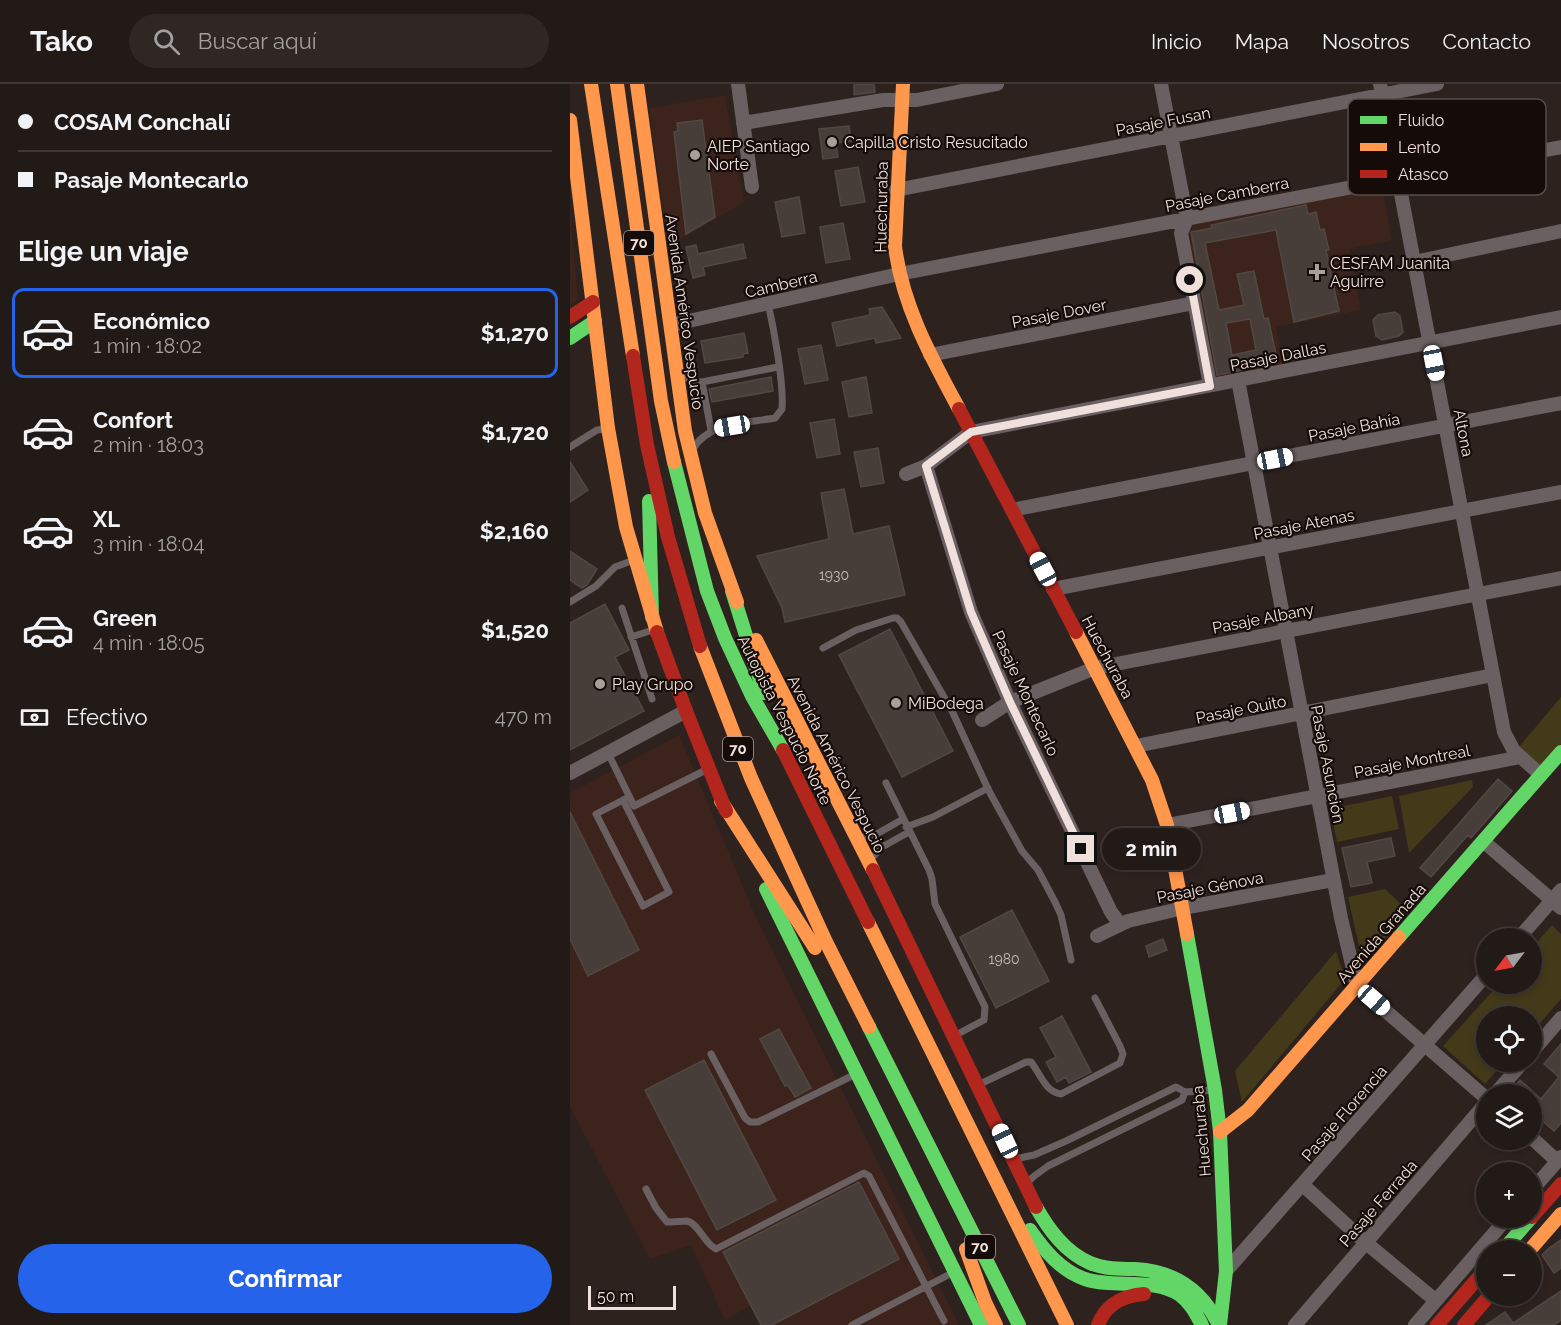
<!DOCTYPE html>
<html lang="es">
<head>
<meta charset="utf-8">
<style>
  :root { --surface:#221a17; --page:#2e2724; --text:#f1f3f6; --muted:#a2a1a1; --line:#3f3836; --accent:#2563eb }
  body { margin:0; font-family:Raleway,sans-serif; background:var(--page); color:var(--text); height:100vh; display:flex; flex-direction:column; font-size:22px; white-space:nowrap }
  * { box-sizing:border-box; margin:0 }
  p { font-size:20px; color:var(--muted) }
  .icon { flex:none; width:33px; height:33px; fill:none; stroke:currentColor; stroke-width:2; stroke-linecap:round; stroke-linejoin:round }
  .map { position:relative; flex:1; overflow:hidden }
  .side { display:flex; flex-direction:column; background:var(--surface); width:570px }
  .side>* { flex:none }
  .top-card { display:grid; align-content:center; height:132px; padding:0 18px; background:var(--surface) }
  .needle { width:39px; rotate:238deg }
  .fabs { position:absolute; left:906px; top:844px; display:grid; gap:12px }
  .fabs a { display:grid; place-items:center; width:66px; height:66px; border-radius:50%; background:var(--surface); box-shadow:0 3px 9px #0003,0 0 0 2px var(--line); font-size:30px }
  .scale { position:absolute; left:18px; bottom:15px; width:88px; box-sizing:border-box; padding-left:6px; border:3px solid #efe0db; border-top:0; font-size:16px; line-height:21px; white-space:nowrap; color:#efe0db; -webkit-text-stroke:4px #150c09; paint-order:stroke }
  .end { position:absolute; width:27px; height:27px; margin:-14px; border:8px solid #efe0db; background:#111; box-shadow:0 0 0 3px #111 }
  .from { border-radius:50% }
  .bubble { position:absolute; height:42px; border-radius:21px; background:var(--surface); box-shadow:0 3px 9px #0003,0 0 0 2px var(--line); font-size:20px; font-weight:700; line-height:42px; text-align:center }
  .car { position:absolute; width:18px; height:36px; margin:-18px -9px; border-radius:8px; box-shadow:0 0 4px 2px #0007; background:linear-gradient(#fff 24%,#345 0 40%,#fff 0 76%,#345 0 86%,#fff 0) }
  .top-card b { display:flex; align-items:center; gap:21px; height:57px; font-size:22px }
  .top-card b+b { border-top:2px solid var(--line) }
  .top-card i { width:15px; height:15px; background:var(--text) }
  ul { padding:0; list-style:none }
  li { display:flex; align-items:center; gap:18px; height:90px; margin:0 12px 9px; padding:0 6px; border:3px solid transparent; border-radius:12px }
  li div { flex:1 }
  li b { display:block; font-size:22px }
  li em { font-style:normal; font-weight:700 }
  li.selected { border-color:var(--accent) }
  li>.icon { width:54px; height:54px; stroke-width:1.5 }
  h2 { padding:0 18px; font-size:27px; line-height:72px }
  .pay { display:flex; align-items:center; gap:15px; height:66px; padding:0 18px; font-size:22px }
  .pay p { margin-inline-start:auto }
  .button { display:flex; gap:12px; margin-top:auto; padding:12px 18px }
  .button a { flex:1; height:69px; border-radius:36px; background:var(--accent); color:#fff; font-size:24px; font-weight:700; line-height:69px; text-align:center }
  header { display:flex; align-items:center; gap:36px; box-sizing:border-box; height:84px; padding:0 30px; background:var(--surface); border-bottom:2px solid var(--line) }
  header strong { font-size:28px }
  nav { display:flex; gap:33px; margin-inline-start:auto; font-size:21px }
  .search { width:420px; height:54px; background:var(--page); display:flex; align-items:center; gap:15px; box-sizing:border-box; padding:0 21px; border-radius:33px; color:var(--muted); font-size:22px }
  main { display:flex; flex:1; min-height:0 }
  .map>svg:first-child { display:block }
  .built { fill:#3c231b }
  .green { fill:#433a1a }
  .building { fill:#473e3a; stroke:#514843; stroke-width:1.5; fill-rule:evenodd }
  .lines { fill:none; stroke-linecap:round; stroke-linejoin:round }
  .lane { stroke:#6a6061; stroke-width:7 }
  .street { stroke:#6a6061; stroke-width:14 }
  .fast { stroke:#63d668; stroke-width:14 }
  .slow { stroke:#ff974d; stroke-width:14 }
  .jam { stroke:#b3261e; stroke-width:14 }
  .route { stroke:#efe0db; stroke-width:8 }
  .poi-dot { fill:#ab9e99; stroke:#150c09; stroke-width:2 }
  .labels { text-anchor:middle; stroke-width:4.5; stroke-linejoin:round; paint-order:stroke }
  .number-label { font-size:14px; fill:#c5b8b3 }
  .shield { fill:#150c09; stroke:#aea09c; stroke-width:1.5 }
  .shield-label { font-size:15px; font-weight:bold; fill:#efe0db }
  .street-label { font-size:16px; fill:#efe0db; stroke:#150c09 }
  .poi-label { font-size:16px; fill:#efe0db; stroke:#150c09; text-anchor:start }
  .key { fill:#150c09; stroke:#564c48; stroke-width:1.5 }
  .key-label { font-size:16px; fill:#efe0db }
</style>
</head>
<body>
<header>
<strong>Tako</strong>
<div class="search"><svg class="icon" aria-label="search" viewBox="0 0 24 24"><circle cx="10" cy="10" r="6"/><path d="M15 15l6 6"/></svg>Buscar aquí</div>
<nav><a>Inicio</a><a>Mapa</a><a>Nosotros</a><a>Contacto</a></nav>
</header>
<main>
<section class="side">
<div class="top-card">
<b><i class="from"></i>COSAM Conchalí</b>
<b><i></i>Pasaje Montecarlo</b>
</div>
<h2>Elige un viaje</h2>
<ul>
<li class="selected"><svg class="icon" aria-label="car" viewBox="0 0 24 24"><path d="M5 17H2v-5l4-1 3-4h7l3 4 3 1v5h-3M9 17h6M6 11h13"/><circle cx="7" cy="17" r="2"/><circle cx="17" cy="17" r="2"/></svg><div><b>Económico</b><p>1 min · 18:02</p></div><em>$1,270</em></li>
<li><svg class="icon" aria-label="car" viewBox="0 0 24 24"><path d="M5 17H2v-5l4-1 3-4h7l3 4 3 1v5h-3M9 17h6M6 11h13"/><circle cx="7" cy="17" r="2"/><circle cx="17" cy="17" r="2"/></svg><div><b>Confort</b><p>2 min · 18:03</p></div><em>$1,720</em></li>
<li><svg class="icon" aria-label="car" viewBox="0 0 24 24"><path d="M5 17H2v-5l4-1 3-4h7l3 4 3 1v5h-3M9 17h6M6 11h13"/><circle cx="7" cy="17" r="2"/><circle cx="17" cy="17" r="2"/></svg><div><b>XL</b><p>3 min · 18:04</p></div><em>$2,160</em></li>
<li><svg class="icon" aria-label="car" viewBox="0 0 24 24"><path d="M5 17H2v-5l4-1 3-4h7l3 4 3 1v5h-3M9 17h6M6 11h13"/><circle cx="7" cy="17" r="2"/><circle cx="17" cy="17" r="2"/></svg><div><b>Green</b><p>4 min · 18:05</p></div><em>$1,520</em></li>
</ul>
<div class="pay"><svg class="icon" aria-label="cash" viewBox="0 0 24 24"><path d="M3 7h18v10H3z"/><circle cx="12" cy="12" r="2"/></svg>Efectivo<p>470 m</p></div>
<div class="button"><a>Confirmar</a></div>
</section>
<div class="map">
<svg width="991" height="1241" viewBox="0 0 991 1241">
  <rect width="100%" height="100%" fill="#2e221f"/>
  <path class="built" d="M155,11l19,107 -76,45 -19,-139z
    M812,103l10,53 -43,9 12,61 -85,17 8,40 -65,13 -5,-5 -29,-142 5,-8z
    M0,128l8,87 -8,6z
    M109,651l76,180 204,410h-198l-9,-20 -27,15 -34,-75 -41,14 -80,-152v-314z"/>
  <path class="green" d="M991,613v47l-19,23 -23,-20z
    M902,696l1,7 -64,66 -10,-57z
    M822,712l7,33 -62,13 -7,-33z
    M815,805l23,22 -45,53 -15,-67z
    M982,841l9,9v65l-29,33v-15h-46v45h18l-19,22 -42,-38 56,-62h33v-36z
    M766,867l9,28 -103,123 -7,-31z"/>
  <path class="building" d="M284,0h20l1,8 -21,3z
    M132,36l13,97 -29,17 -12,-102 4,-1 -1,-8z
    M279,42l2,15 -15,2 2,14 -15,2 -4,-30z
    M288,83l7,35 -24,4 -6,-35z
    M229,113l6,36 -23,4 -7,-35z
    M736,121l2,9 8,-2 4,18 4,-1 5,21h-3l13,61 -45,11 -18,-92 -71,13 14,67 25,-5 -7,-31 17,-3 10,48 4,-1 10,45 -61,12 -26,-143 21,-4 -1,-3zM680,235l6,31 -24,5 -6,-32z
    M273,139l7,36 -24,4 -6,-36z
    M173,160l3,14 -43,9 2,8 -12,3 -7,-31 10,-2 2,9z
    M312,223l19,31 -25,5 -1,-5 -38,8 -5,-23 38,-8 -1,-6z
    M825,228l5,4 3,16 -4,4 -17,4 -6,-4 -3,-16 5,-5z
    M174,249l4,20 -5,1v3l-38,6 -4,-22z
    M251,261l7,35 -23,4 -7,-35z
    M201,293l2,14 -61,11 -3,-13z
    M296,293l6,36 -23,4 -7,-35z
    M264,335l6,35 -23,4 -7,-35z
    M308,364l6,35 -23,4 -7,-35z
    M0,378l18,28 -18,12z
    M274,405l9,45 36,-8 16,69 -120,27 -3,-14 -25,-52 72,-17 -8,-46z
    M0,467l27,18 -10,16 -5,3 -12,-8z
    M35,520l24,46 -14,7 29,54 -74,39v-127z
    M320,545l63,122 -51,26 -63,-122z
    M928,695l14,12 -41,47 -3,-3 -37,42 -11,-9z
    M0,728l69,138 -51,26 -18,-37z
    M821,754l4,18 -28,6 5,21 -21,4 -9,-39z
    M442,826l37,71 -53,27 -36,-71z
    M593,855l4,11 -18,7 -3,-11z
    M492,932l29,56 -22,11 -3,-6 -9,5 -11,-20 10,-5 -16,-29z
    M209,945l32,59 -16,9 -7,-12 -3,1 -25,-47z
    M991,960v79l-7,8 -22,-19v-17h-25l13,-15 21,19 18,-22 -15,-13z
    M134,976l72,140 -59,30 -72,-140z
    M289,1098l40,77 -127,66h-11l-38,-73z
    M991,1156v28l-7,5 -12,-18 7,-7z
    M991,1207v29l-7,5h-68l19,-13 8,11z"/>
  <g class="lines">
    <path class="lane" d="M110,289l11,8 11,1 76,-15
      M132,298l9,48
      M0,363l27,-17 9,-1
      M123,365c15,-27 55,-26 82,-31l7,-9c2,-26 -8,-79 -14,-106
      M0,518l26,-16 19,-19 19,-7
      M52,524l30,91
      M61,553l25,-8
      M253,564l33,-18 37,-12h4l4,4 51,89 37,80 33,60 16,19 17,32 6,13 10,45
      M38,669l26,53 74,-37
      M316,699l43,87 3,9 3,25 50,103 -1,13 -30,16
      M53,716l46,92 -26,14 -47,-92 33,-17
      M336,743l27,-10 55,-29
      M289,754l16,-3 28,-16
      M300,776l12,-13 27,-15
      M141,970l34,64 5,4h8l98,-48
      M408,1001l48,-23h5c9,11 14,30 30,32l59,-31 3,-9 -3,-8 -25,-48
      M444,1075l20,-4 32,-14 110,-54 9,5 28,-2
      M456,1100l7,-7 15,-11 134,-66 3,-8
      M76,1105l10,19 11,14c7,0 14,-1 20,-1 11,2 18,23 29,28l148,-76 5,3 75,145
      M945,1213l2,-1
      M282,1241l102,-53"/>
    <path class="street" d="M168,0l14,103
      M591,0l26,135 -6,14 29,152
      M810,0l124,648 10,19 27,24
      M173,39l140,-23h34l80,-16
      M326,106l541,-106
      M844,178l147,-31
      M101,241l228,-51 662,-127
      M360,271l264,-52
      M668,296l103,538 16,68 129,112
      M356,382l45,146 39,90 101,210 9,12
      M336,390l20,-8 45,-34 590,-115
      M442,426l549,-107
      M483,505l508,-97
      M412,636l28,-18 85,-34 466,-90
      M566,662l357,-71
      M0,689l116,-62
      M597,741l354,-68
      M913,757l78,67
      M527,852l31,-15 55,-13 150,-28
      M948,855l43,-49
      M962,968l29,-34
      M924,1011l29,-33
      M962,1054l25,23
      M733,1101l62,57 70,58
      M962,1106l29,-33
      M656,1187l260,-296
      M725,1241l191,-222
      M845,1241l92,-107"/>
    <path class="fast" d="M0,254l25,-17
      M104,378l33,129 18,47 27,58 31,54
      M79,417l3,116
      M162,507l32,102
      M196,805l215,436
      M617,850l28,156 5,42 6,139 -6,54
      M829,853l162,-185
      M299,943l150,298
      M466,1123c13,23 29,45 54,56 14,6 30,6 45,6 40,2 67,21 84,56
      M460,1146c14,20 31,41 55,49 29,10 68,-2 95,16 11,8 16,19 22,30
      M932,1167l29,-33"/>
    <path class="slow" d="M21,0l42,272
      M47,0l44,317 13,61
      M67,0l48,347 20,82 32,89
      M333,0l-8,162c7,59 36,111 64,163
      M0,36l38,308 18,99 31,105
      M506,548l76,148 15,45 20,109
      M186,556l117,230
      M130,562l51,132 75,164 43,85
      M151,717l94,147
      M298,838l199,403
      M650,1048l28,-22 151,-173
      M396,1165l19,53 11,23
      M959,1167l32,-37"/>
    <path class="jam" d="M0,233l23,-15
      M63,272l14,89 21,92 32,109
      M389,325l117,223
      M87,548l29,79 40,100
      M213,666l85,172
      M303,786l163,337
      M962,1133l29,-33
      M528,1241c8,-21 24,-29 46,-31
      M867,1241l49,-56
      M894,1241l25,-29"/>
  </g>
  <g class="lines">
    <path class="route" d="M511,765l-71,-147 -39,-90 -45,-146 45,-34 239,-46 -20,-106"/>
  </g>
  <g class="poi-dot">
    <circle cx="262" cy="58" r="6"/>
    <circle cx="125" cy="71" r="6"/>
    <path d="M744 179h6v6h6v6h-6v6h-6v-6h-6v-6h6z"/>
    <circle cx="30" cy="600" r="6"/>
    <circle cx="326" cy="619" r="6"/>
  </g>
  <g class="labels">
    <g class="number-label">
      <text x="264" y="496">1930</text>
      <text x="434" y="880">1980</text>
    </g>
    <g class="shield">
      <rect x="54" y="147" width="30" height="24" rx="4.5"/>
      <rect x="153" y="653" width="30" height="24" rx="4.5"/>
      <rect x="395" y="1151" width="30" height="24" rx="4.5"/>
    </g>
    <g class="shield-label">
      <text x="69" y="164">70</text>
      <text x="168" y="670">70</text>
      <text x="410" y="1168">70</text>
    </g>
    <g class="street-label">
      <text transform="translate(593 37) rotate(-11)" y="6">Pasaje Fusan</text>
      <text transform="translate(657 110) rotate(-11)" y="6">Pasaje Camberra</text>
      <text transform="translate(311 123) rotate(-89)" y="6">Huechuraba</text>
      <text transform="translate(211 200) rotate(-13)" y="6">Camberra</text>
      <text transform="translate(115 228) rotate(82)" y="6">Avenida Américo Vespucio</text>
      <text transform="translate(489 229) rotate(-11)" y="6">Pasaje Dover</text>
      <text transform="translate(708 272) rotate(-11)" y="6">Pasaje Dallas</text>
      <text transform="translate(784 343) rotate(-11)" y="6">Pasaje Bahía</text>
      <text transform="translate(894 349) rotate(79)" y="6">Altona</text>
      <text transform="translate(734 440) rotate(-11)" y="6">Pasaje Atenas</text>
      <text transform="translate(693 534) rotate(-11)" y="6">Pasaje Albany</text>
      <text transform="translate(538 573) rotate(62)" y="6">Huechuraba</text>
      <text transform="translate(456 609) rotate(65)" y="6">Pasaje Montecarlo</text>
      <text transform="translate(671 625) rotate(-11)" y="6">Pasaje Quito</text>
      <text transform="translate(215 636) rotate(63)" y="6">Autopista Vespucio Norte</text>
      <text transform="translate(842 677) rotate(-11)" y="6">Pasaje Montreal</text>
      <text transform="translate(267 680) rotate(63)" y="6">Avenida Américo Vespucio</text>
      <text transform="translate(758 680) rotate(79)" y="6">Pasaje Asunción</text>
      <text transform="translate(640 803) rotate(-11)" y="6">Pasaje Génova</text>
      <text transform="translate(811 849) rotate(-49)" y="6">Avenida Granada</text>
      <text transform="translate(774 1029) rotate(-49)" y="6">Pasaje Florencia</text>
      <text transform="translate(631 1047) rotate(-95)" y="6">Huechuraba</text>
      <text transform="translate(808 1119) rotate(-49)" y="6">Pasaje Ferrada</text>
    </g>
    <g class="poi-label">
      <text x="274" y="64">Capilla Cristo Resucitado</text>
      <text x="137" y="68">AIEP Santiago<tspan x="137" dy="18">Norte</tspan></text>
      <text x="760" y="185">CESFAM Juanita<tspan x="760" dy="18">Aguirre</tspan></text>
      <text x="42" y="606">Play Grupo</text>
      <text x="338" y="625">MiBodega</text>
    </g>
  </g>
  <rect x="778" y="15" width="198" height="96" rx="9" class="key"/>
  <rect x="790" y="32" width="27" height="8" fill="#63d668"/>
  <rect x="790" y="59" width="27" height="8" fill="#ff974d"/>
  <rect x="790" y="86" width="27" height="8" fill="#b3261e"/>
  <g class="key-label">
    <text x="828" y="42">Fluido</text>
    <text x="828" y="69">Lento</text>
    <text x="828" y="96">Atasco</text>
  </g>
</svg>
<div class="fabs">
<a><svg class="needle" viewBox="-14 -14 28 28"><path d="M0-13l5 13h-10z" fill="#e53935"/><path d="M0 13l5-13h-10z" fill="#a2a1a1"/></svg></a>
<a><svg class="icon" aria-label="locate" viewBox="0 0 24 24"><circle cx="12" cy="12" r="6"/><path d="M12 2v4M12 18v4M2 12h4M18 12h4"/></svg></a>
<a><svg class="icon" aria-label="layers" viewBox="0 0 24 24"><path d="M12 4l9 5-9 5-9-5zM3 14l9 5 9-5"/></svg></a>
<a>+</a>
<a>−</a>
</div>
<div class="scale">50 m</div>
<i class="end from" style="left:620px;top:196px"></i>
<i class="end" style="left:511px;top:765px"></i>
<div class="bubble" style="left:532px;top:744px;width:99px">2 min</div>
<i class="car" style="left:864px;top:279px;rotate:169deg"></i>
<i class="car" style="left:162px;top:342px;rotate:260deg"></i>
<i class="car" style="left:705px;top:375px;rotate:79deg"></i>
<i class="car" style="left:473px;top:485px;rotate:332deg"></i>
<i class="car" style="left:662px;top:729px;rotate:79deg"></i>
<i class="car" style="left:804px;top:916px;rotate:131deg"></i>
<i class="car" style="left:435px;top:1057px;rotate:335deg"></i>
</div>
</main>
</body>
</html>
